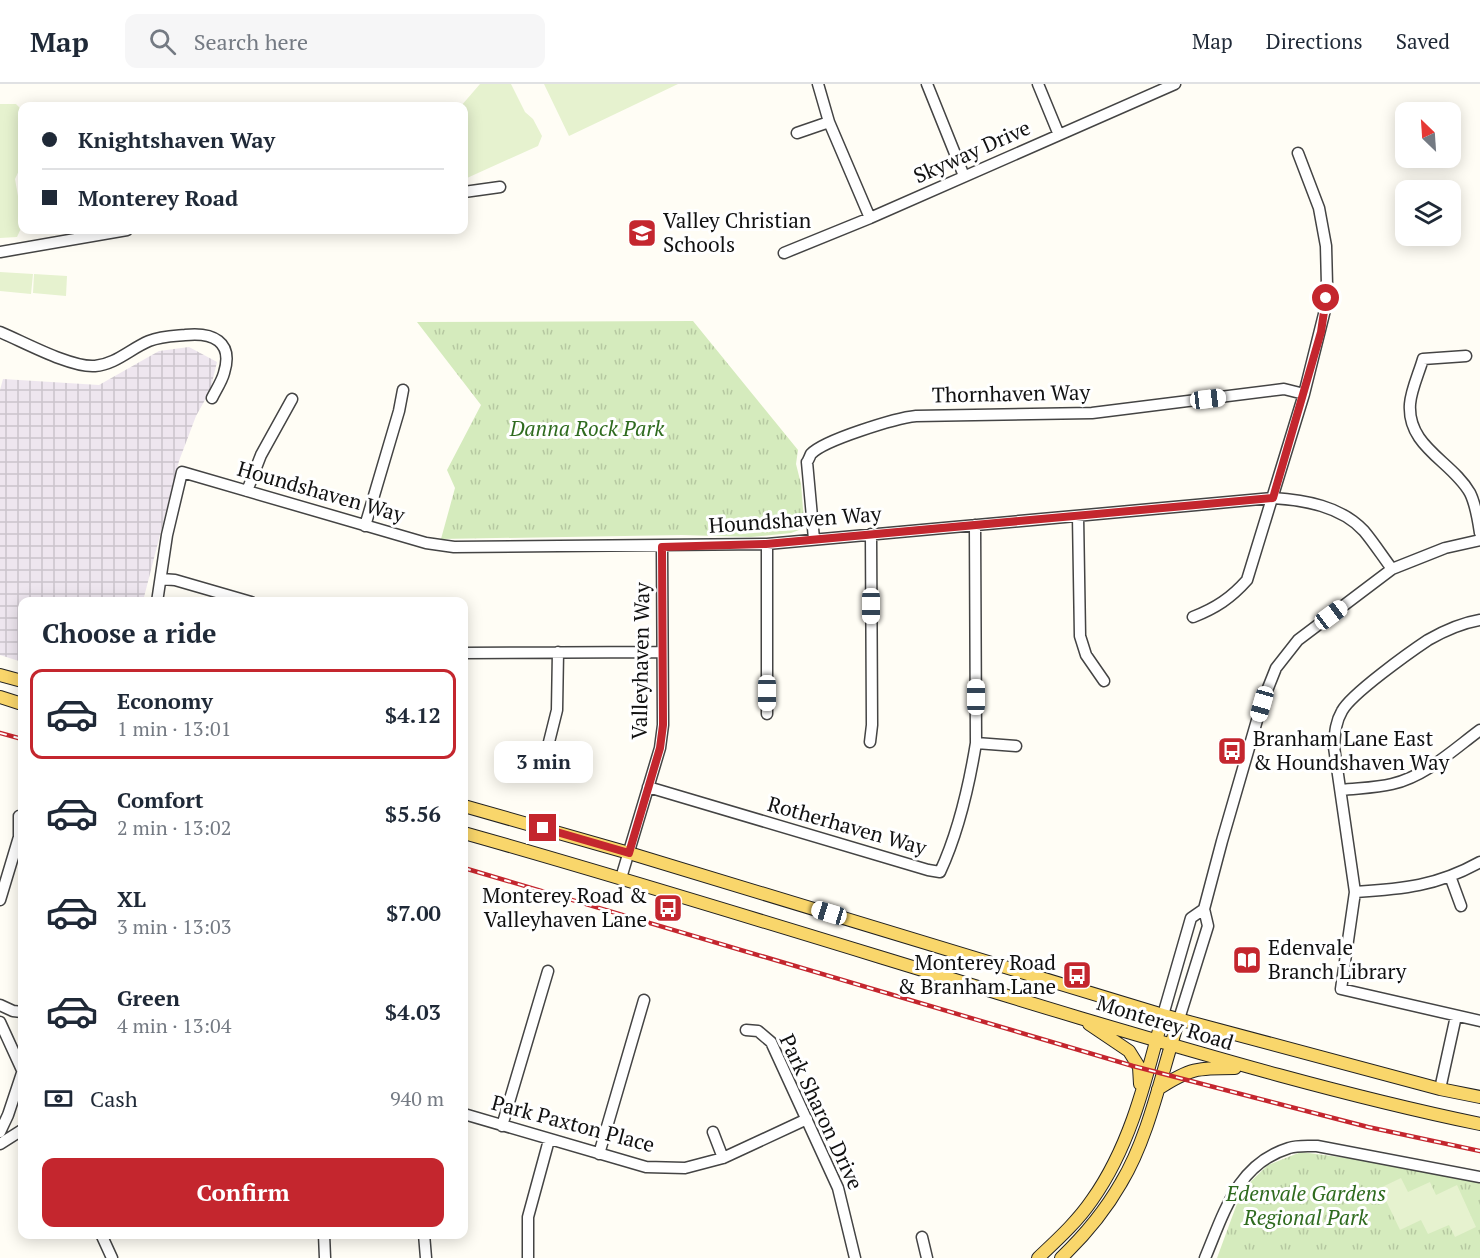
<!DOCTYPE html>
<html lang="en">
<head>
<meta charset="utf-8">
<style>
  :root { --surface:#fff; --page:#f6f6f7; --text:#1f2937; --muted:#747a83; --line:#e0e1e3; --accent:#c4262e }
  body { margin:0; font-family:"PT Serif",serif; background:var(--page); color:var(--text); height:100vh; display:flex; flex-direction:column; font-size:22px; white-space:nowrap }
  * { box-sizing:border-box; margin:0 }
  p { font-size:20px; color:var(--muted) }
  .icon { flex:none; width:33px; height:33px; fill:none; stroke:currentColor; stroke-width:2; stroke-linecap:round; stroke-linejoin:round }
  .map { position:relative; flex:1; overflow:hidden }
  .details { position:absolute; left:18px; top:513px; width:450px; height:642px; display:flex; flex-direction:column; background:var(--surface); border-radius:12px; box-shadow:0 3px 15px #0003 }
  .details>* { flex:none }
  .banner { position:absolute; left:18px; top:18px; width:450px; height:132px; border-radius:12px; box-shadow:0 3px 15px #0003; display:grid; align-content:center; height:132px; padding:0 24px; background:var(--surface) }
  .needle { width:39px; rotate:335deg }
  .tools { position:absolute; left:1395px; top:18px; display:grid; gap:12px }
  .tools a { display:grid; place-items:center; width:66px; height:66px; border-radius:12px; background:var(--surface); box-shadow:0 3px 15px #0003; font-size:30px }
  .end { position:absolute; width:27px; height:27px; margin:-14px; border:8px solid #c4262e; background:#fff; box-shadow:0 0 0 3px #fff }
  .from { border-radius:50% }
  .bubble { position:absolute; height:42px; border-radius:12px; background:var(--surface); box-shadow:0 3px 15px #0003; font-size:20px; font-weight:600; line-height:42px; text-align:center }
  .car { position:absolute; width:18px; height:36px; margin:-18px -9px; border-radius:8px; box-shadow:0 0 4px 2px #0007; background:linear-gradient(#fff 24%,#345 0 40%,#fff 0 76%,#345 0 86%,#fff 0) }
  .banner b { display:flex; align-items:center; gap:21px; height:57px; font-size:22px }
  .banner b+b { border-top:2px solid var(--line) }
  .banner i { width:15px; height:15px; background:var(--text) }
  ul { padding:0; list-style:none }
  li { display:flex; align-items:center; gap:18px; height:90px; margin:0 12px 9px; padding:0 12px; border:3px solid transparent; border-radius:12px }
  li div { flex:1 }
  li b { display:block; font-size:22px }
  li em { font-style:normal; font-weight:600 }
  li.selected { border-color:var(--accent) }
  li>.icon { width:54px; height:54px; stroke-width:1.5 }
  h2 { padding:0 24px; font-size:27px; line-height:72px }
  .pay { display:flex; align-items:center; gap:15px; height:66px; padding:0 24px; font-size:22px }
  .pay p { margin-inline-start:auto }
  .cta { display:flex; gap:12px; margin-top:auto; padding:12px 24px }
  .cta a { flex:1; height:69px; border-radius:12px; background:var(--accent); color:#fff; font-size:24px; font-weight:600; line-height:69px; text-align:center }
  header { display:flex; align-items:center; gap:36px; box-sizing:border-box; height:84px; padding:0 30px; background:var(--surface); border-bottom:2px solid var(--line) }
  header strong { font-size:28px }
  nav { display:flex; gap:33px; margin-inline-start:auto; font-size:21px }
  .search { width:420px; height:54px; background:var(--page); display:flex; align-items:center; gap:15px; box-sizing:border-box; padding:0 21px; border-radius:12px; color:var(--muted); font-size:22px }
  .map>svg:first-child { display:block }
  .industrial { fill:url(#industrial-grid) }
  .park { fill:url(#park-tufts) }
  .pitch { fill:#e6f2cf }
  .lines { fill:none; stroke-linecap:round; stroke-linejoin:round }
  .minor-casing { stroke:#444; stroke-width:13 }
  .major-casing { stroke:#222; stroke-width:14 }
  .minor { stroke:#fff; stroke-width:10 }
  .major { stroke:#f9d66b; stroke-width:12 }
  .rail-casing { stroke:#c4262e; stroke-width:4.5 }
  .rail { stroke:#fff; stroke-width:2; stroke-dasharray:7; stroke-linecap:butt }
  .route { stroke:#c4262e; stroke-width:8 }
  .labels { text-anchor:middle; stroke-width:6; stroke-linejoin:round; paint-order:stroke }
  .street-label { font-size:21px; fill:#111; stroke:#fff }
  .poi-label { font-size:21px; fill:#111; stroke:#fff; text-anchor:start }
  .park-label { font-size:21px; font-style:italic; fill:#2f6b1f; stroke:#fff }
</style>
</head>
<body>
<header>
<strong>Map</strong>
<div class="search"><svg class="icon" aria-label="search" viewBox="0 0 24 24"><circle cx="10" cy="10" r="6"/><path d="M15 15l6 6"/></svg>Search here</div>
<nav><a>Map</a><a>Directions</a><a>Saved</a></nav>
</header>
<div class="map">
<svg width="1480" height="1174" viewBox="0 0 1480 1174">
  <defs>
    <pattern id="industrial-grid" width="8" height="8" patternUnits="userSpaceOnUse" patternTransform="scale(1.5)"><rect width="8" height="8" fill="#eee6ef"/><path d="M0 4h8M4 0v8" fill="none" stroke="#cbc4cc"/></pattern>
    <pattern id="park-tufts" width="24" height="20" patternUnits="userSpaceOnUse" patternTransform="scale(1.5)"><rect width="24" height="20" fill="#d5ebbd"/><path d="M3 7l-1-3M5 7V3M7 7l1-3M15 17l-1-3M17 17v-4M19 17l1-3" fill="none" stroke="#b6c8a1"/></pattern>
  </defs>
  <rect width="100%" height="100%" fill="#fffdf5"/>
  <path class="industrial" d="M189,263l28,15 -7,29 -14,25 -17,45 -36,140 -121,1v60l-22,-7v-265l3,-11 96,6 60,-34z"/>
  <path class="park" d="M693,237l105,129 -2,14 5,20 3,37 -5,9 -8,3 -40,4 -69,-2 -241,4 14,-51 -8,-18 34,-65 -64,-83z
    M1301,1068l61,8 118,21v77h-263l25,-68 26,-25z"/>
  <path class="pitch" d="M480,0h31l14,28 8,7 9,17 -4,10 -71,32 -3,-2v-70h-3z
    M544,0h134l-109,52z
    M0,20h16l6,6v54l-7,15 7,40v7l-5,11 -17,1z
    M0,188l33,2 -2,20 -31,-3z
    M34,190l33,2 -1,20 -33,-3z
    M1401,1094l7,14 22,-10 6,13 21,-10 19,42 -21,10 -6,-12 -21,9 -7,-14 -21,10 -20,-42z"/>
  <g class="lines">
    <g class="minor-casing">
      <path id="minor" d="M818,0l11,38 41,96
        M927,0l37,92
        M1038,0l21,51
        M797,49l32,-11
        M464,108l36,-5
        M0,168l127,-22
        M784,169l86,-35 305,-134
        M0,248c24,10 71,36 95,34 21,-2 35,-17 54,-25 12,-5 24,-5 36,-6 27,-3 49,6 39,38 -2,8 -8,17 -12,25
        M1466,272l-43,3c-4,14 -12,31 -13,45 -3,43 42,57 60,89 6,12 8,27 10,40
        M247,407l14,-36 31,-56
        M1078,432l2,120 6,19 18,26
        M365,442l34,-115 4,-21
        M814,455l-7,-77c1,-1 3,-6 4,-8 13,-14 85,-36 105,-38l176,-3 192,-24 20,5
        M767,460v170
        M161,495l14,1 76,22
        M157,518l10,-67 15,-63 244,71 28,4 313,-3 506,-46c31,2 68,8 91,33 10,12 19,26 28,38
        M1193,533c23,-9 38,-19 54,-37l57,-186 21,-84 2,-25 -1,-39 -7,-38 -21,-55
        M1480,536c-18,3 -36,11 -52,20 -18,12 -77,54 -86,71 -7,12 -7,23 -8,36l21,145 -14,97 139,32
        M464,569l198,-1
        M870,658l2,-17 -1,-191
        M976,659l40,3
        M546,670l11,-44 1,-58
        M648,703l280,83 12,2c19,-41 29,-86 36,-129l-1,-218
        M1341,706c17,-2 35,-2 51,-6 34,-8 61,-34 88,-54
        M1450,792l11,30
        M621,794l39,-130 3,-23 -1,-178
        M1355,808c48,-3 82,-6 125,-30
        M0,816l19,-63v-21
        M0,921l13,6 9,1
        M1163,931l28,-97 13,-9
        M1179,935l29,-93 -4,-17 18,-68 40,-138 14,-35 22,-28 94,-71 53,-21 35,-8
        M0,938l22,48
        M746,946l12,1 13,11 67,146 17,70
        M1440,1005l16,-73
        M464,1030l182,53 39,1 38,-10 84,-39
        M502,1042l46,-155
        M0,1048l8,-17 14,-42
        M713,1048l10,26
        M0,1060l22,-14
        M599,1070l45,-154
        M101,1150l11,24
        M324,1150l1,24
        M424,1150l2,24
        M922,1153l5,21
        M528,1174v-41l21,-77
        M1205,1174c19,-45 32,-94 84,-110 8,-3 19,-2 28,-2l163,31"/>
    </g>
    <g class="major-casing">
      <path id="major" d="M0,591l22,6
        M0,613l22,7
        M464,722l165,47 534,162 277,74 40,8
        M464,749c206,58 410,123 616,185 132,39 265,78 400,106
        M1089,940l40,27 10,16 1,17
        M1158,1005c32,-21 39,-21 77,-21
        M1038,1174c19,-18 39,-36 54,-58 39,-55 54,-121 71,-185
        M1061,1174c23,-22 44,-47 60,-75 28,-46 41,-112 58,-164"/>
    </g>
    <use href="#minor" class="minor"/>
    <use href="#major" class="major"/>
    <g class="rail-casing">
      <path id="rail" d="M0,649l22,6
        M464,784l669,198 235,61 112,24"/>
    </g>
    <use href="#rail" class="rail"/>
  </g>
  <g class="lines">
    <path class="route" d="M543,744l86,25 31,-105 3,-23 -1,-178 104,-3 507,-46 48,-166 5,-34"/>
  </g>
  <defs>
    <g id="school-square" transform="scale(1.5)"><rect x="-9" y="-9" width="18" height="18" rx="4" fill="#c4262e" stroke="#fff"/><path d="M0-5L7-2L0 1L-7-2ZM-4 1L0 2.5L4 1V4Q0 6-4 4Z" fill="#fff"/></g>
    <g id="bus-square" transform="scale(1.5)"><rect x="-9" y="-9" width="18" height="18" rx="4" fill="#c4262e" stroke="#fff"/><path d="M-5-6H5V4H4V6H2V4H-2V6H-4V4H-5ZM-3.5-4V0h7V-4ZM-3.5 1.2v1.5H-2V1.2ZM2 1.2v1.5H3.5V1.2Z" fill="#fff"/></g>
    <g id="library-square" transform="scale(1.5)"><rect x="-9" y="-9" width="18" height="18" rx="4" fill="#c4262e" stroke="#fff"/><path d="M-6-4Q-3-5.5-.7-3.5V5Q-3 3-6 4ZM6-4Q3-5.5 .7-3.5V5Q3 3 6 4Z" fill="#fff"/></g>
  </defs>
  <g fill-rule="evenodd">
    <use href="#school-square" x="642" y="149"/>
    <use href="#bus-square" x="1232" y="667"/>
    <use href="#bus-square" x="668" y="824"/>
    <use href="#library-square" x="1247" y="876"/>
    <use href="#bus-square" x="1077" y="891"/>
  </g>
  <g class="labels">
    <g class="street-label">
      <text transform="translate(972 68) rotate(-24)" y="7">Skyway Drive</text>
      <text transform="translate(1011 310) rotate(-1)" y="7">Thornhaven Way</text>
      <text transform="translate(321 408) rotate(16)" y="7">Houndshaven Way</text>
      <text transform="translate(795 436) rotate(-4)" y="7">Houndshaven Way</text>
      <text transform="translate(641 577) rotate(-89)" y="7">Valleyhaven Way</text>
      <text transform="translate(847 742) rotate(16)" y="7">Rotherhaven Way</text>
      <text transform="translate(1165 939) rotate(17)" y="7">Monterey Road</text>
      <text transform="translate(821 1028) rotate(65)" y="7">Park Sharon Drive</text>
      <text transform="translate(573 1040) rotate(15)" y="7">Park Paxton Place</text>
    </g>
    <g class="poi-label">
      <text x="663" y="144">Valley Christian<tspan x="663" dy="24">Schools</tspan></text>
      <text x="1253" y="662">Branham Lane East<tspan x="1253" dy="24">&amp; Houndshaven Way</tspan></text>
      <text x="647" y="819" text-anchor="end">Monterey Road &amp;<tspan x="647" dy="24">Valleyhaven Lane</tspan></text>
      <text x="1268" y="871">Edenvale<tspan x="1268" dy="24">Branch Library</tspan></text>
      <text x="1056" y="886" text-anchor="end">Monterey Road<tspan x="1056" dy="24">&amp; Branham Lane</tspan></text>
    </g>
    <g class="park-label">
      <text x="587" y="352">Danna Rock Park</text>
      <text x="1306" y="1117">Edenvale Gardens<tspan x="1306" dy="24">Regional Park</tspan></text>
    </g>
  </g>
</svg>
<div class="tools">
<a><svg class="needle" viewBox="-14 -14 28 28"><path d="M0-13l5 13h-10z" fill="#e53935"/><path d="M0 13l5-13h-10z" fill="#747a83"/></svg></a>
<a><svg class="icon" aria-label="layers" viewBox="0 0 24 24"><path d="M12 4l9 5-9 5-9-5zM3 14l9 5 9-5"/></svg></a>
</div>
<i class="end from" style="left:1326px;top:214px"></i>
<i class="end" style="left:543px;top:744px"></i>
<div class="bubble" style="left:494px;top:657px;width:99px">3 min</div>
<i class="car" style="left:1208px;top:315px;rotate:83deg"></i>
<i class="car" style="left:871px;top:522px;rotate:180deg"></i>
<i class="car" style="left:1331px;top:531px;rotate:53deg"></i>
<i class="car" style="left:767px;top:609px;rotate:180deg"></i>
<i class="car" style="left:976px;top:613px;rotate:0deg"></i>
<i class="car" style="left:1262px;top:620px;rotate:196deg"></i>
<i class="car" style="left:829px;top:829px;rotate:287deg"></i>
<div class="banner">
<b><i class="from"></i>Knightshaven Way</b>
<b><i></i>Monterey Road</b>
</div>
<section class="details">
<h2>Choose a ride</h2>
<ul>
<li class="selected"><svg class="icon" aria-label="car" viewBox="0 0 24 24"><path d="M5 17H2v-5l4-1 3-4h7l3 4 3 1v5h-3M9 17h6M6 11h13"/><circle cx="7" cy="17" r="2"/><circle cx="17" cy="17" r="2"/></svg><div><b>Economy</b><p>1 min · 13:01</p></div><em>$4.12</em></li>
<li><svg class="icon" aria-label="car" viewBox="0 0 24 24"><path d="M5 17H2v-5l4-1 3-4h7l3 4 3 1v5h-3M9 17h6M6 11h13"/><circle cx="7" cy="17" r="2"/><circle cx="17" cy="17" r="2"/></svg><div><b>Comfort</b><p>2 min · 13:02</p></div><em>$5.56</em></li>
<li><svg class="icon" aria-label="car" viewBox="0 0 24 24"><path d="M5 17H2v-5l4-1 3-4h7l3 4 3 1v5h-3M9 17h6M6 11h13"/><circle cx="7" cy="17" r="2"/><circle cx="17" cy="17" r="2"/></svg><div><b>XL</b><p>3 min · 13:03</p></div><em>$7.00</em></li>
<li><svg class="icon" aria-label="car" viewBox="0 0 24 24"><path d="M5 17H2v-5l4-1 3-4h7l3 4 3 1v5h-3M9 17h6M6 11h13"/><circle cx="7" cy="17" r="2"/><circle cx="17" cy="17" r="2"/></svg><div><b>Green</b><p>4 min · 13:04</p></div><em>$4.03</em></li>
</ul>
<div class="pay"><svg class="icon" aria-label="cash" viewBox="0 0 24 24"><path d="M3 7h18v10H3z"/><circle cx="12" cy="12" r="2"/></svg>Cash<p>940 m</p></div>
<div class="cta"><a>Confirm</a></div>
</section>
</div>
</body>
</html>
